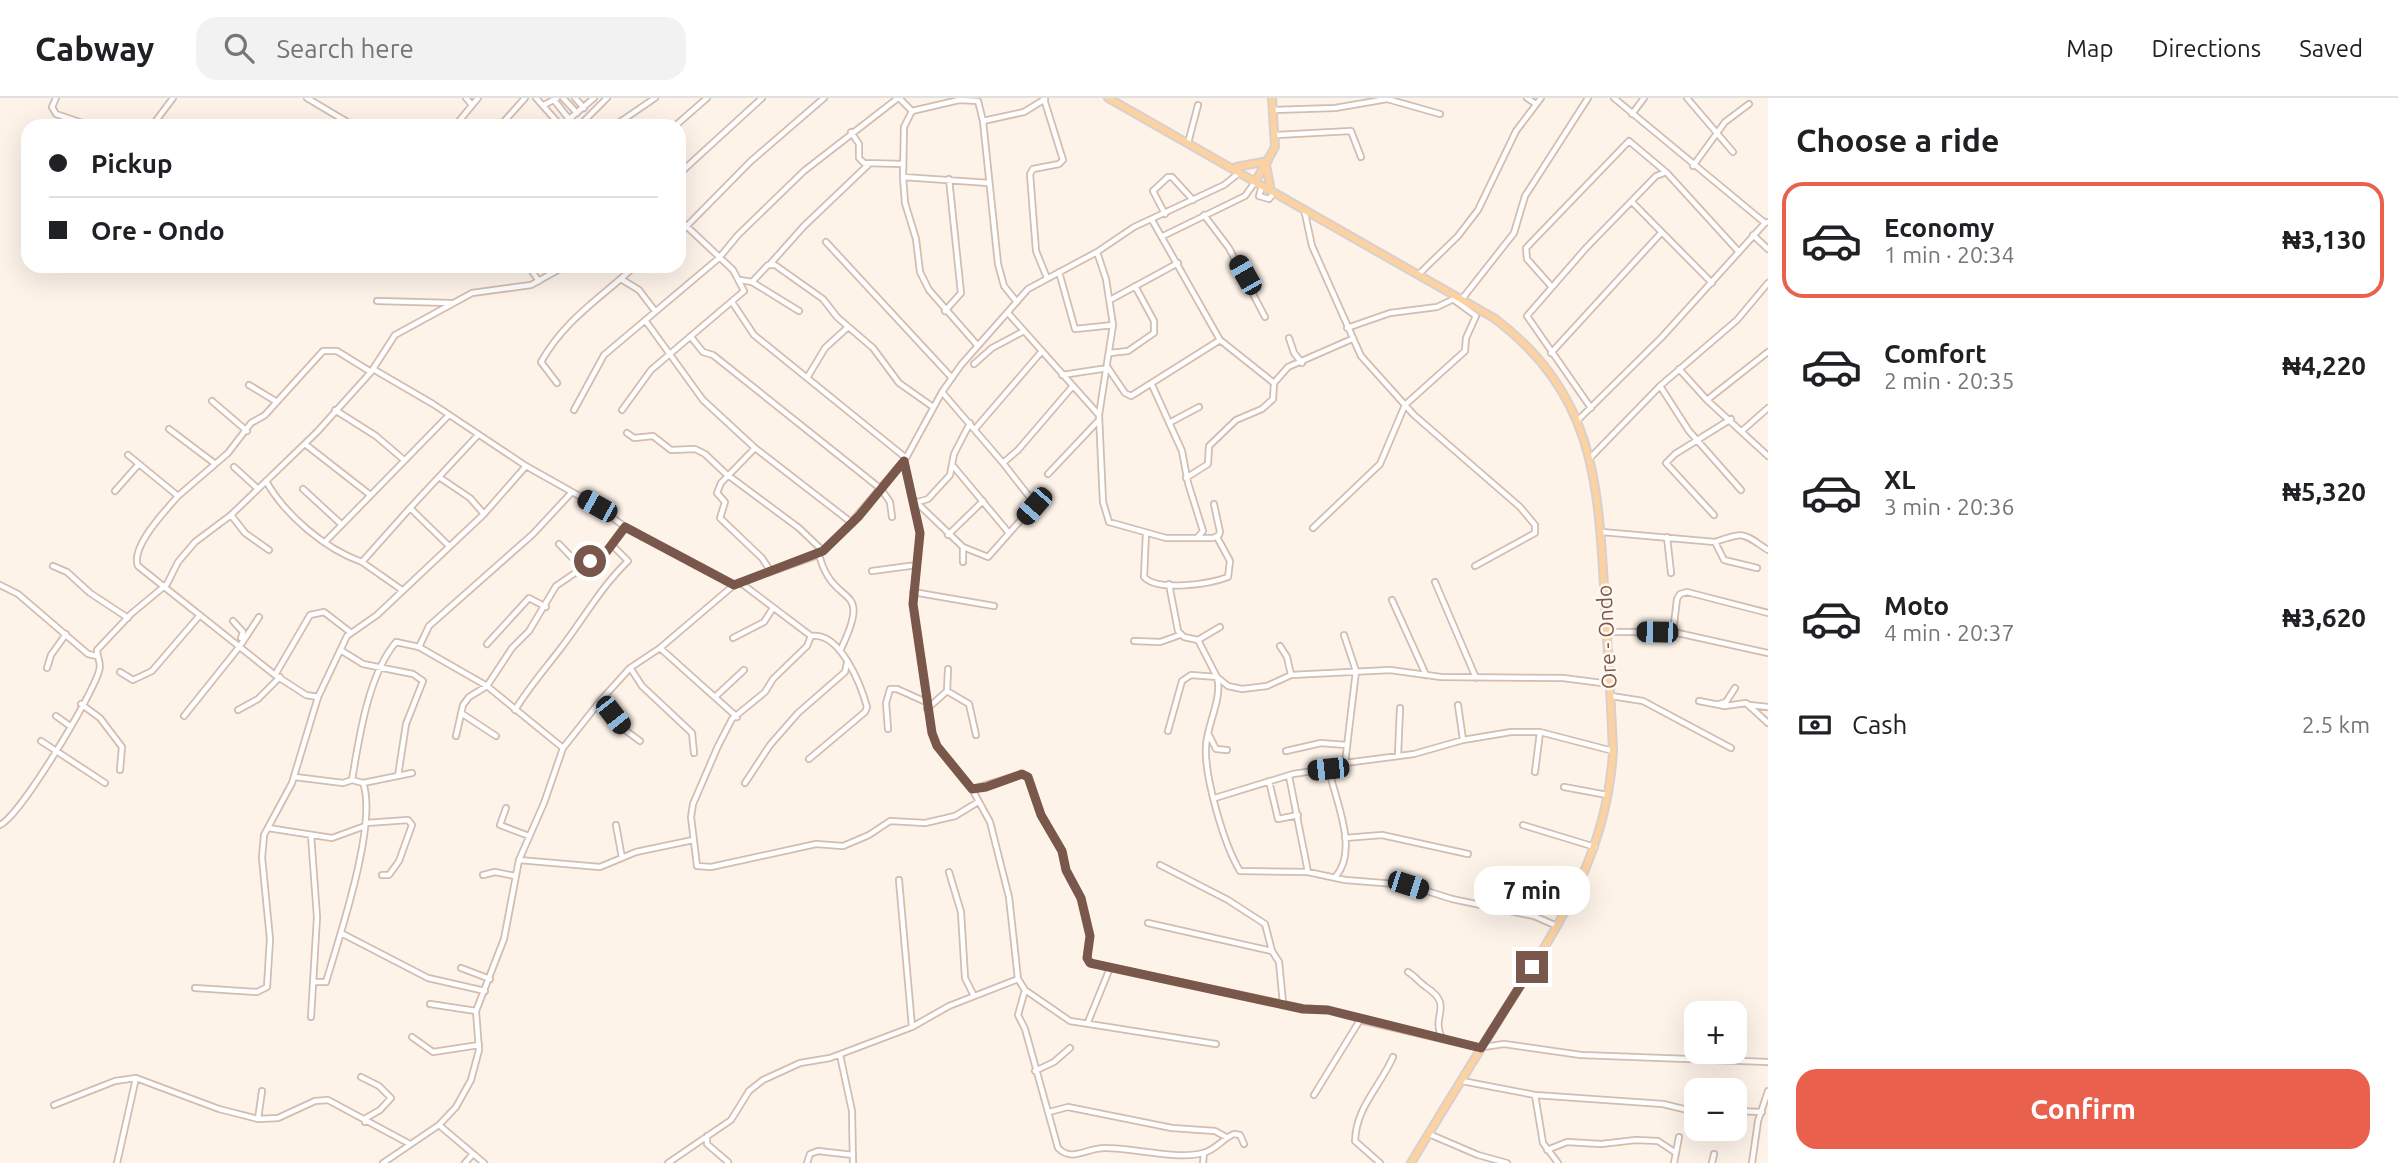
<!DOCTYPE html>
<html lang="en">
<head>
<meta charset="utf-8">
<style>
  :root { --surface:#fff; --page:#f2f2f2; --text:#202124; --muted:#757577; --line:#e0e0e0; --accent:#e9604c }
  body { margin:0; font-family:Ubuntu,sans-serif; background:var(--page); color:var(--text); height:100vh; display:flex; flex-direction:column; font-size:26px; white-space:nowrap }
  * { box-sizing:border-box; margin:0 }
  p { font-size:23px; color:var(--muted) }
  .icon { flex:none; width:38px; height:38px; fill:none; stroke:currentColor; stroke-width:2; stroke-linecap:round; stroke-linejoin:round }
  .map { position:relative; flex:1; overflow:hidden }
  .drawer { display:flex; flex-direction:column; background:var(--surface); width:630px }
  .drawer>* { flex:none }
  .top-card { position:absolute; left:21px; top:21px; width:665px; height:154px; border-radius:21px; box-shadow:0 7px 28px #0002; display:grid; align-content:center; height:154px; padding:0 28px; background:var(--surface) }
  .controls { position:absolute; left:1684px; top:903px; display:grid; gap:14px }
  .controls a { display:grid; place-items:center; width:63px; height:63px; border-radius:14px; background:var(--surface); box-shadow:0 7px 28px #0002; font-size:35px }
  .end { position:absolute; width:32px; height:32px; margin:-16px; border:9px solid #79574b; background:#fff; box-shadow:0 0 0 4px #fff }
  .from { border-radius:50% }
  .bubble { position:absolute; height:49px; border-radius:21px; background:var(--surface); box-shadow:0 7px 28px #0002; font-size:23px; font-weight:700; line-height:49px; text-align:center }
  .car { position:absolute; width:21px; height:42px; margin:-21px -10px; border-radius:9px; box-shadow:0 0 5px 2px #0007; background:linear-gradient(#222 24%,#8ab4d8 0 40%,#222 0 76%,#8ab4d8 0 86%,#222 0) }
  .top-card b { display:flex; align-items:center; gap:24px; height:66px; font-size:26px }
  .top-card b+b { border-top:2px solid var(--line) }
  .top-card i { width:18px; height:18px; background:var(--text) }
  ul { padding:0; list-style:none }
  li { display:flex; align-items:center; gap:21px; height:116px; margin:0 14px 10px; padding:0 14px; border:4px solid transparent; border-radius:21px }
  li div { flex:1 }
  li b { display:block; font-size:26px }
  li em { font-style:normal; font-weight:700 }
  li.current { border-color:var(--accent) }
  li>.icon { width:63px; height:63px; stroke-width:1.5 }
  h2 { padding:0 28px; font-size:32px; line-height:84px }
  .pay { display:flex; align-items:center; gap:18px; height:77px; padding:0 28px; font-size:26px }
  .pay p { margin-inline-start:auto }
  .cta { display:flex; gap:14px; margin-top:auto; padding:14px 28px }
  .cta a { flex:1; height:80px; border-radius:21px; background:var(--accent); color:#fff; font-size:28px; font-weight:700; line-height:80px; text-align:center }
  header { display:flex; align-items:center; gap:42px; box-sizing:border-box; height:98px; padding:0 35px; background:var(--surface); border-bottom:2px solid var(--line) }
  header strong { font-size:33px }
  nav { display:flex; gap:38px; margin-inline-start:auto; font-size:24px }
  .search { width:490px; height:63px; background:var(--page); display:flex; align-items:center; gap:18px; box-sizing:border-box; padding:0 24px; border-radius:21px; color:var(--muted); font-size:26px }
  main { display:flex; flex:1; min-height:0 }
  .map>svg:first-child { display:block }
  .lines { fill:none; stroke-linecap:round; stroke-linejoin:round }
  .minor-casing { stroke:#d3bcb0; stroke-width:8 }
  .major-casing { stroke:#d9d0cd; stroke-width:10 }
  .minor { stroke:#fff; stroke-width:4.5 }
  .major { stroke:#fcd2a1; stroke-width:6 }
  .route { stroke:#79574b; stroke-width:9 }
  .labels { text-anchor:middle; stroke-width:5; stroke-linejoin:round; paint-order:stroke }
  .street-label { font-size:21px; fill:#79574b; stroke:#fff8f0 }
</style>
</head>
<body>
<header>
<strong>Cabway</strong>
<div class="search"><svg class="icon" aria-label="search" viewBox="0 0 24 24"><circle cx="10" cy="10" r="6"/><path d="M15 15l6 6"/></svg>Search here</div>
<nav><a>Map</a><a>Directions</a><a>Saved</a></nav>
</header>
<main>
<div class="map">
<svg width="1768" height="1065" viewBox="0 0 1768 1065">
  <rect width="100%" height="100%" fill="#fdf3e9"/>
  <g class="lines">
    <g class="minor-casing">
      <path id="minor" d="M56,0l-4,9 4,7 35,12
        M307,0l47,28
        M466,0l6,7
        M536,0l25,28
        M563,0l14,15
        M575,0l9,10
        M899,0l13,13
        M1527,0l9,6
        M1614,0l151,125 3,-1
        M1687,0l46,54
        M1044,1l19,61 -4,4 -26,5 -3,5 6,77 11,27
        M554,2l15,19
        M544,7l13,-7
        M1273,12l62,-2 52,-9 53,15
        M1632,16l12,-16
        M983,23l41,-9 21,-13
        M152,28l21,-28
        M455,28l23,-28
        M500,28l25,-28
        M561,28l33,-28
        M579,28l28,-28
        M614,28l41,-28
        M675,28l32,-28
        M851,34l8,12v14l5,5 39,1
        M1276,37l75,-4 10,26
        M1188,45l10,-38
        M1693,68l32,-44 24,-18
        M679,76l83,-76
        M903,79l86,6
        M1262,88l-3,10 10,3 5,-6
        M1632,104l80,81
        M1304,111l8,37 49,110 53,59 106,92 15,18v8l-60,33
        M1165,116l-12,-23 15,-14h4l21,23
        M1204,117l25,33 36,69
        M1152,122l68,120 54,43 -1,16 -11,10 -26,11 -27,26 -1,18 -22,14
        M679,136l72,-73 73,-63
        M1753,137l15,14
        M1163,138l82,-40 10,-14
        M826,144l126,136
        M1097,154l9,27 7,46 -14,90 4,87 6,20 57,16h47l6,-3 1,-3 -6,-28
        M771,165l33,-37 65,-62
        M528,168l11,15
        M1059,174l16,57 38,-4
        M1419,176l39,-38 20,-26 38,-79 25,-33
        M621,181l18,11 16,21
        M740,182l12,2 16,-17h7l48,34 14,18 36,31 26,35 34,24
        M752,184l47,29
        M1551,188l-24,-27 -1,-11 103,-107 38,32 72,79
        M1462,201l52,-66 11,-37 63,-98
        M1110,202l68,-37
        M377,203l74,2
        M732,204l22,33 152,123
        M945,213l16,-18 -12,-114
        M1008,215l91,102
        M645,222l58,80 52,48 97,75
        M1347,230l43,-15 47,-6 19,-9
        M691,239l12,15 10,3 168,134 9,13 2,15
        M1289,240l5,15 8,10
        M978,248l-49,-56 -9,-18 -4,-33 -11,-36 -2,-26 1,-50 8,-16 47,-11 19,1 5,20 15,143 6,22 13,16
        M1110,255l18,-2 26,-18v-12l-19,-35
        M1551,255l110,-120
        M974,266l18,-16 32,-17
        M1108,270l17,25 6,3 89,-56
        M373,271l60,35 93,62 71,40 28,21 109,58
        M1679,271l28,31 61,56
        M1062,277l46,-7
        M807,280l18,-30 23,-21
        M557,285l-16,-21c24,-43 60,-64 94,-96
        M1274,285l14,-16 64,-28
        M249,287l28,17
        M1152,287l30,66 6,32 15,48 -6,7
        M1660,288l29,45 52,59
        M942,294l61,71 15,-13 54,-63
        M1707,302l61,-48
        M212,303l35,30
        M1591,310l-64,-92 59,-68 70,-72 8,-3
        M335,312l41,26 28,24
        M574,312l30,-55 115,-97 19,-23 66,-64 94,-73
        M622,312l29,-40 93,-79 -11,-21 -54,-51
        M1577,323l85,-84 103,-114
        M1169,325l30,-16
        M169,331l45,34
        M975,331l67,-78
        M1743,332l25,-22
        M627,335l7,5 19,-2 18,14 24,-1 10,5 20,19 74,55 24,23
        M305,346l64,50
        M755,350l-34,35 -4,10 8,9 -5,16 42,40 9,14
        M128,357l50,41 50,-43 23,-30 14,-8 58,-64h14l34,21
        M1591,359l69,-71 77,-66 31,-37
        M904,364l16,71 -7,71 19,129 5,13 35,43 18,33 19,75 9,82 7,11 45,31 146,23
        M234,369l23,21
        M954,369l55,66
        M1048,376l51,-54
        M439,379l31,21 14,16
        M266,383c19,34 59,68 96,81l48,-54 39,38
        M303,391l38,35
        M115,393l23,-26
        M178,398c-12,14 -48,51 -40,70l137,109 31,20 12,2
        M914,402l49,47 25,10 47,-53 -32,-41
        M918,404l10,-3 22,-24 4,-21 16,-31
        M410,410l68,-73
        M231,417l14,18 24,17
        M1714,417l-48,-52 9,-9 56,-35
        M1313,430l67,-64 25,-59 60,-54 1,-13 10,-22 -22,-16
        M1602,434l113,10c30,-11 27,-9 53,8
        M1146,435l-2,44c14,15 66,7 84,0l2,-16 -13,-24
        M948,437l35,-34
        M1667,439l4,36
        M326,443l123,-126
        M1715,444l9,18 33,8
        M559,446l22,23
        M963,450v14
        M820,460c15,52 54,23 20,93
        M362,464l40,28
        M53,468l14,6 23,21 38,25
        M872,473l45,-6
        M1435,484l41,96
        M741,485l70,53c29,-5 50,49 56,71l-2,5 -56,47
        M1169,486l9,47 6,6 14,3
        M0,487l18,9 70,60 9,2
        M913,494l81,14
        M1392,502l34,75
        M233,523l10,11 -2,6
        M1607,534h66l95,21
        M1673,534l4,-33 3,-5 7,-2 81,21
        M1344,537l12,36 -11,92
        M811,538l-4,10 -34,33 -8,13 -33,27 -14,27 -25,58 -2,13 6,49 14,1 105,-23 27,2 26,-11 21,-14 35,2 30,-7 23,-14
        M733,540l31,-16 9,-14
        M1198,542l19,37 11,9 14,3 25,-3 24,-11 99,-5 51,7 122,1 47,6
        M1198,542l22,-13
        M1134,543l26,1 20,-7
        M487,546l42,-46 17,9
        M1280,548l7,11 4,18
        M660,550l77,69
        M342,553l21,13 50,10 10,7 -17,43 -8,52
        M47,570l4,-13 15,-21
        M631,571l11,17 50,47 2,20
        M120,574l13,8 19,-9 48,-56
        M275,577l35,-60 14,-3 26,20
        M947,593l22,13 7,31
        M1611,598l32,5 88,47
        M715,599l29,-27
        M601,602l24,30 15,11
        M1699,603l26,5 21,-3 22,20
        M81,606l19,14 22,29 -2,23
        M1719,606l7,-2 9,-14
        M1458,607l5,35
        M1750,607l18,2
        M927,611l20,-18 1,-22
        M238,612l20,-11 22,-22
        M515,612c14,-23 30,-41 46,-62 23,-30 40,-61 67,-87l-16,-16
        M461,615l35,23
        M56,618l14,10
        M184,618l56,-70 19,-29
        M888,631l-2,-26 4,-14h7l29,13
        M1168,633l14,-50 9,-6 26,2c6,21 -10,47 -11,69 -2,30 18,99 34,125l68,1 37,8 63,5 44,14 82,17 23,10
        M1209,637l7,14 11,1
        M456,638l7,-31 6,-8 18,-11 25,-38 17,-17 27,-45 51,-35 18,-24
        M41,643l64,42
        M563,650l-76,-62 -68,-39 10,-21 104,-92 39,-42
        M1286,653l35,-8 25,2
        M1398,657l2,-47
        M1329,672c6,29 30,80 7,106
        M1535,674l5,-40
        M412,675l-49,10 -11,-3c7,-42 16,-105 44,-138l23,5
        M1289,678l19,96
        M295,679l48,6 9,-3
        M1269,683l9,38 20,-4
        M745,685l25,-38 28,-32 47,-41 2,-9
        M1564,689l43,8
        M972,691l50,-15 6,3 13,38 21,36 4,19 15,28 9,38 -3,22 3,5 213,45 25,2 35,10
        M1215,700l78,-24 47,-7 5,-4 69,-9 49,-14 48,-8h29l73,19
        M506,710l-6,17 29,11
        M366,725l42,-3 4,5 -13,36 -10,14h-7
        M0,727c21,-10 92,-129 99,-154 3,-8 -2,-13 -2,-21l34,-36 36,-30 11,-22 17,-20 36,-27 86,-83 54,-60 24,-37 77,-42 59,-8 34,-19
        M616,727l6,33
        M1523,727l72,22
        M268,730l64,10 33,-12
        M311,737l6,82 -6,100
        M1345,740l37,-3 86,19
        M519,762l81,7 36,-15 57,-12
        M1160,767l68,35 37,24 7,27
        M949,774l12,40 4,66 9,18
        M483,777l12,-3 20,4
        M1148,825l124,28 7,11 4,41
        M341,835l87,45 57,13
        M461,870l29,11
        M1408,874c7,4 11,10 18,15 29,19 4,28 16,51
        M314,884h12c13,-44 52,-159 37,-199
        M195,890l62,4 10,-5 3,-48 -8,-81 2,-23 28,-52 26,-86 29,-61 30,-21 107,-101 42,-48
        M1025,892l-7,25 7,14 33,119c15,15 29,-1 48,0 26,0 72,12 97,5 13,-3 20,-15 31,-19l6,1 4,9
        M430,906l46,7
        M1088,924l22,-54
        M912,929l37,-21 69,-27
        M412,939l21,15 46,-7
        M1483,949l21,-3 77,11 187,7
        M840,957l12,56 1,52
        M1035,973l19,-9 16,-14
        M361,979l18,9 12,12 -11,12 -14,8 -1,4
        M1462,983l73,14 128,9 33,8
        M1314,997l46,-75 121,28
        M1535,997l8,48 15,20
        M54,1007l61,-24 21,-3 83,31 39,10 20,-1 37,-17 13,-1 80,43
        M1734,1013l28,1
        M1049,1014l19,-5 104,21 43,3 11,6
        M258,1021l4,-28
        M439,1027l45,38
        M1429,1036l49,21 29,8
        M707,1038v8l21,18
        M1547,1052l20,-8 34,2 35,-4 22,1 18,12
        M117,1065l19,-85
        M383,1065l56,-38 17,-18 15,-27 8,-30 -3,-39 28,-72 15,-79 25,-57 19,-55 38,-48 29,-32 30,-20 74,-63 84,-30 25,-23 63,-74 36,-66 19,-27 67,-76 69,-37 37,-25 90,-42 15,-12
        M465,1065l8,-9
        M668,1065l63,-43 18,-29 14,-11 37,-17 30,-5 82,-31 -13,-147
        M807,1065l3,-9 8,-3 35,4
        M1203,1065l1,-10
        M1380,1065l-25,-22c1,-34 25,-54 38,-84
        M1674,1065l5,-26
        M1712,1065l2,-9
        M1752,1065l6,-42 10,-30"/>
    </g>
    <g class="major-casing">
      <path id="major" d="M1108,0l386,220c103,78 104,167 111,285 3,49 6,99 8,148 -6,105 -56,177 -110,262 -31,50 -62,100 -92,150
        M1266,67l4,21
        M1236,69l32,-6
        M1255,84l20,-35 -3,-49"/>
    </g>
    <use href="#minor" class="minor"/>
    <use href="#major" class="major"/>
  </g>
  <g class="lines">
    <path class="route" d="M590,463l17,-10 18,-24 109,58 89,-34 36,-35 45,-55 16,72 -7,71 19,129 5,13 35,43 14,-2 36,-13 6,3 13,38 21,36 4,19 15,28 9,38 -3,22 3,5 213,46 25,1 153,38 51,-81"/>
  </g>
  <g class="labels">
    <g class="street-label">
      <text transform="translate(1607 539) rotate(-93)" y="7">Ore - Ondo</text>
    </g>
  </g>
</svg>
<div class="controls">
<a>+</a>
<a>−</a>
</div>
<i class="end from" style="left:590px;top:463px"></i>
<i class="end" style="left:1532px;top:869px"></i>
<div class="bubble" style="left:1474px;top:768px;width:116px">7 min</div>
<i class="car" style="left:1245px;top:177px;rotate:330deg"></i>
<i class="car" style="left:597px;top:408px;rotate:299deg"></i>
<i class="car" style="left:1034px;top:408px;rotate:221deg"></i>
<i class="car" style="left:1657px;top:534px;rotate:271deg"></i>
<i class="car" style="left:613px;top:617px;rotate:142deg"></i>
<i class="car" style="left:1328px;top:671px;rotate:264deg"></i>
<i class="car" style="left:1408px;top:787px;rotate:108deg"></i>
<div class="top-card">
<b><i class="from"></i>Pickup</b>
<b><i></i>Ore - Ondo</b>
</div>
</div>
<section class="drawer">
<h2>Choose a ride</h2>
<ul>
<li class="current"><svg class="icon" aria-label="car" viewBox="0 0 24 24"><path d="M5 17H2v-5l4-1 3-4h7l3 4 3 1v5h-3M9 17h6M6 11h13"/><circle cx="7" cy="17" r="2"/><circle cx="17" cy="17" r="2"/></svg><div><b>Economy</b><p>1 min · 20:34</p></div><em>₦3,130</em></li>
<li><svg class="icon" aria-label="car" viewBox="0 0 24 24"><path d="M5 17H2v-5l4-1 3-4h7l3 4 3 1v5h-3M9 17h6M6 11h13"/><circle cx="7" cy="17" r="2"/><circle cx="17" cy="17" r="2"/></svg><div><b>Comfort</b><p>2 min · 20:35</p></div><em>₦4,220</em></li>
<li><svg class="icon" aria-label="car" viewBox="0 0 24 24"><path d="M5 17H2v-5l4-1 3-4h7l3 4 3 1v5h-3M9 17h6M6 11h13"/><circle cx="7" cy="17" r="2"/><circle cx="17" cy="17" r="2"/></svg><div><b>XL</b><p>3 min · 20:36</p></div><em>₦5,320</em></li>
<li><svg class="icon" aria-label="car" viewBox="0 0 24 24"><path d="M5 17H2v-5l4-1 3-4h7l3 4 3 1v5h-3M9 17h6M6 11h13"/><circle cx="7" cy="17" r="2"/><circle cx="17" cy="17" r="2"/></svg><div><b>Moto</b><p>4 min · 20:37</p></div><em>₦3,620</em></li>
</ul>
<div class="pay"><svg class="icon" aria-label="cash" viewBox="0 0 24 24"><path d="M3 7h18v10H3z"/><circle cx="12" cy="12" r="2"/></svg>Cash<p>2.5 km</p></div>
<div class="cta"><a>Confirm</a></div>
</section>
</main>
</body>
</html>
